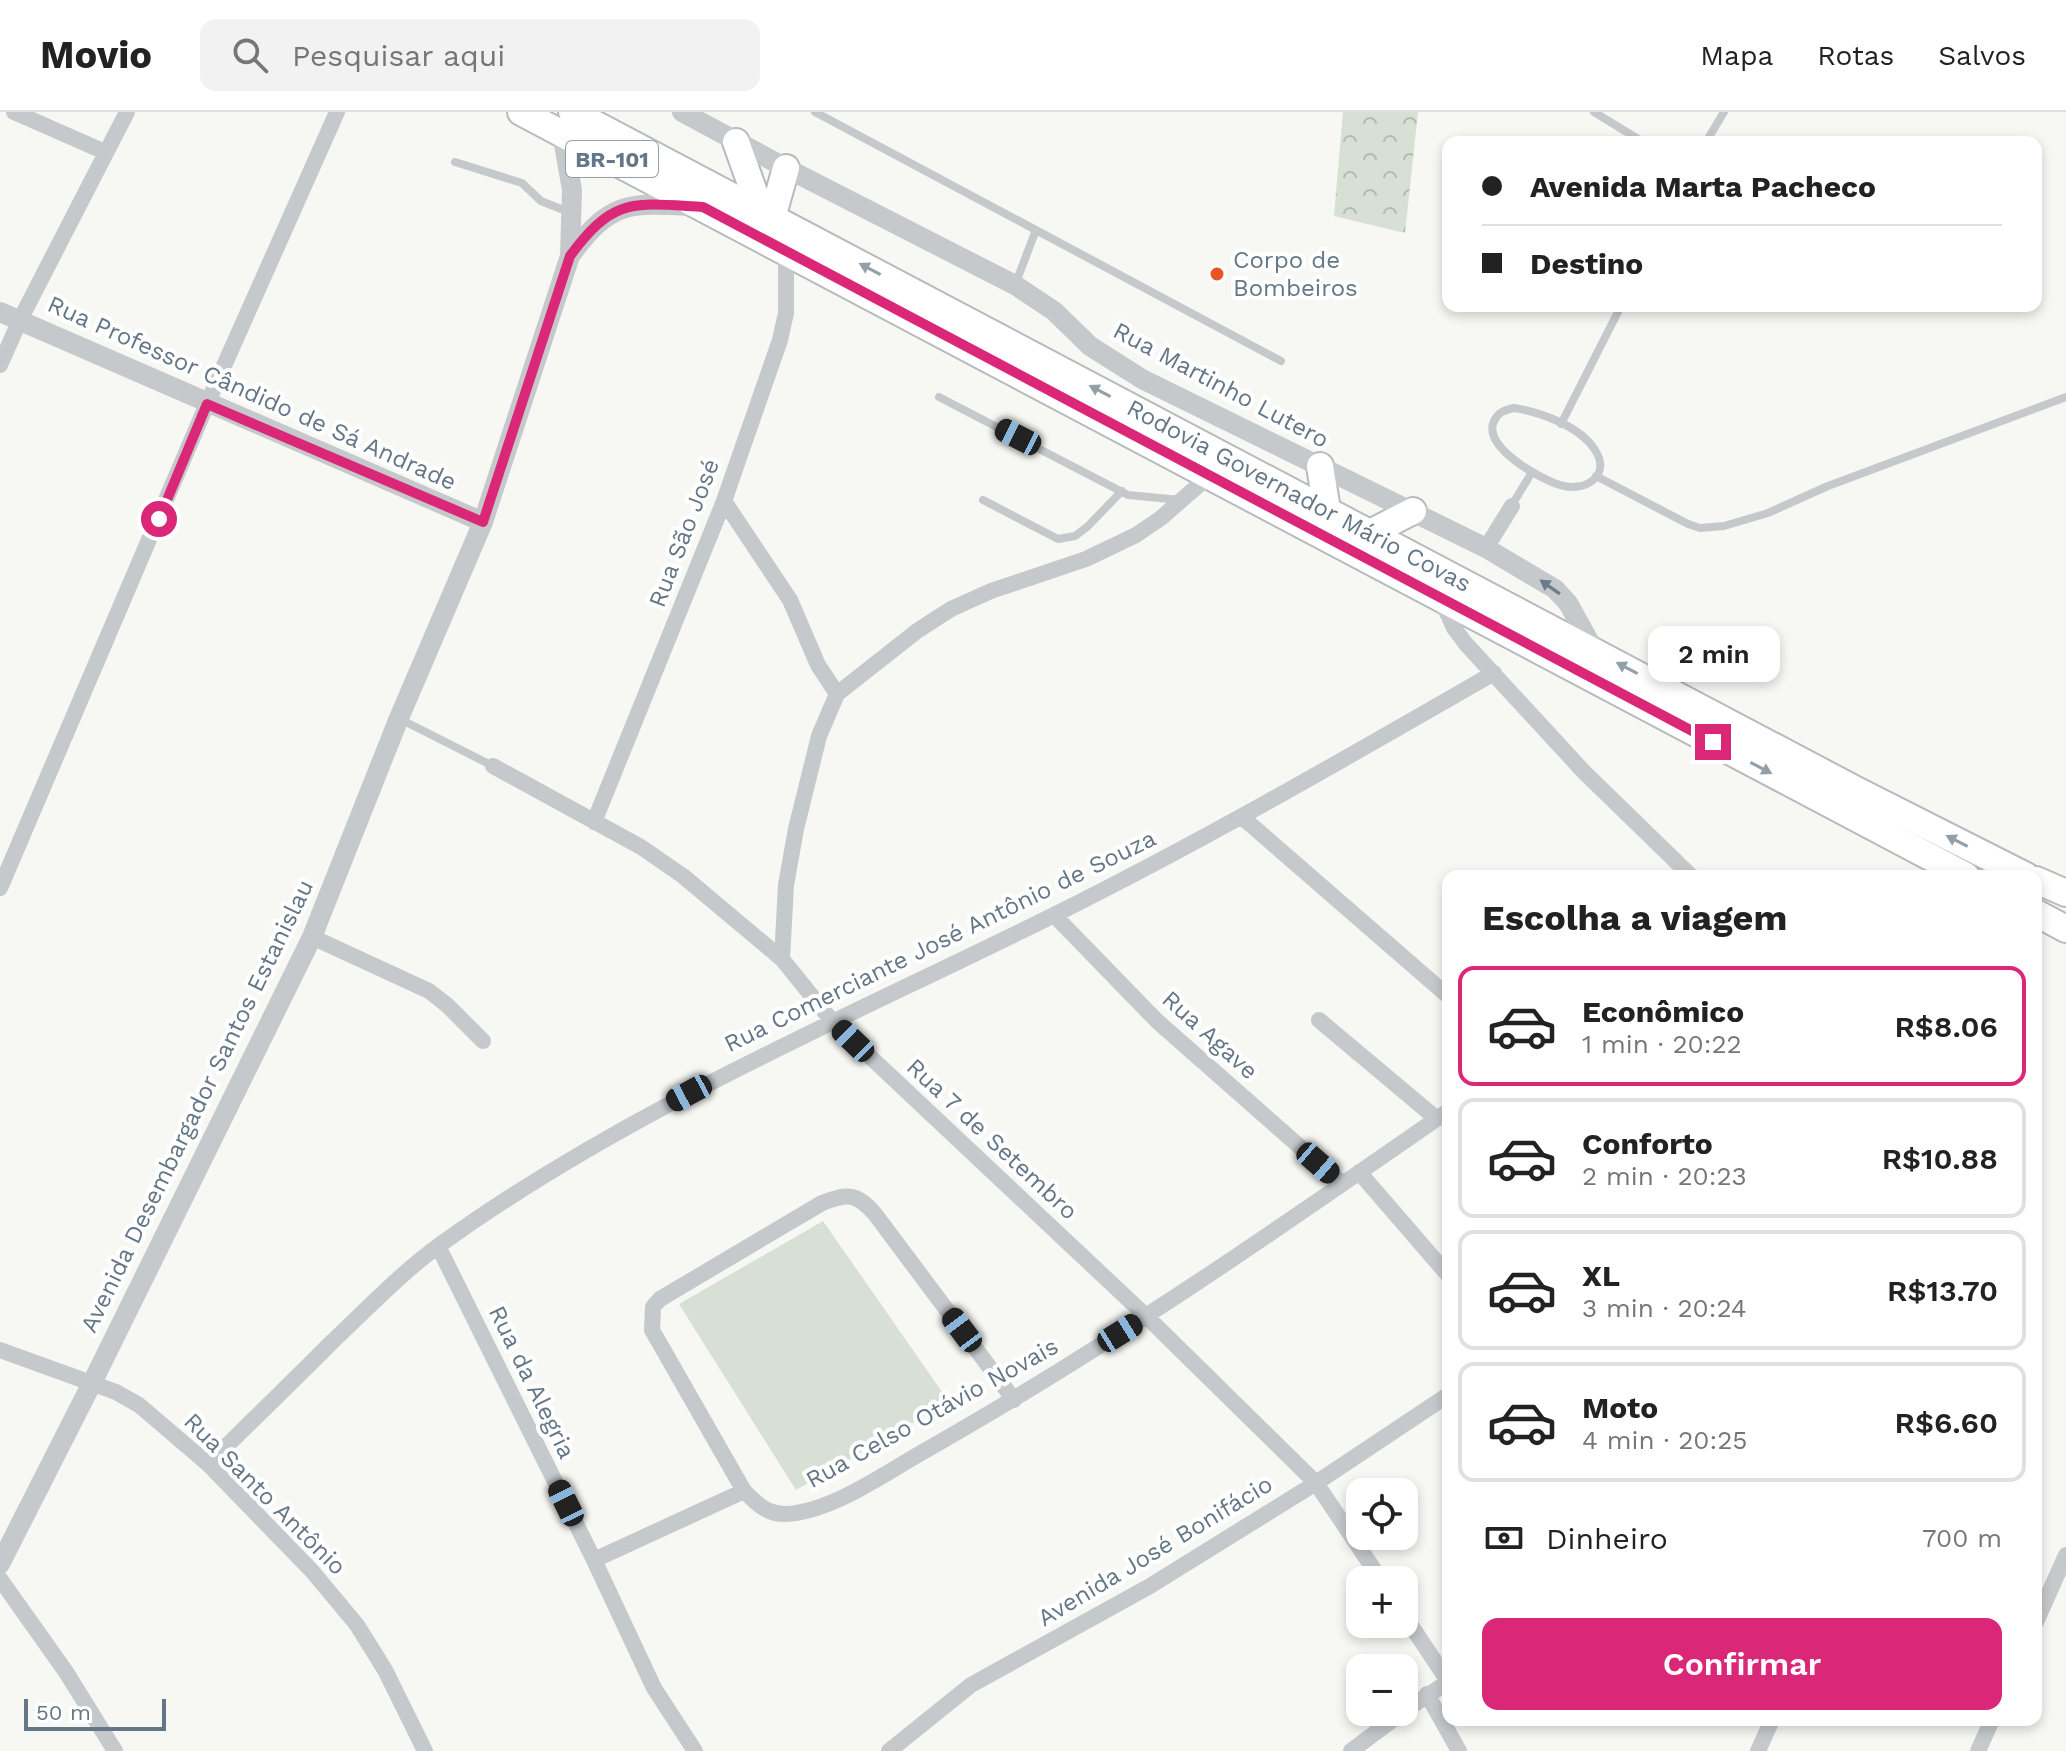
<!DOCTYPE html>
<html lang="pt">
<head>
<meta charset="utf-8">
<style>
  :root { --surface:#fff; --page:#f2f2f2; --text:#222; --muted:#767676; --line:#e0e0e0; --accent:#db2777 }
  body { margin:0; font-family:"Work Sans",sans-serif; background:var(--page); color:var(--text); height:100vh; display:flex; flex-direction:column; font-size:30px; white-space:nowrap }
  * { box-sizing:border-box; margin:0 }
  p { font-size:26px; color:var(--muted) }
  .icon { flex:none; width:44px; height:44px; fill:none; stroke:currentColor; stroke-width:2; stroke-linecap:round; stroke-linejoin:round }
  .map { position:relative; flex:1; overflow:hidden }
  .drawer { position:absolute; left:1442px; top:758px; width:600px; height:856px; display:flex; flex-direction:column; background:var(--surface); border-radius:16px; box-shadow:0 4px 12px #0003 }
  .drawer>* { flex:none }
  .banner { position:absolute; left:1442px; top:24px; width:600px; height:176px; border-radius:16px; box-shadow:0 4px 12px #0003; display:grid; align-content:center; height:176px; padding:0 40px; background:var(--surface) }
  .controls { position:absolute; left:1346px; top:1366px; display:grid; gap:16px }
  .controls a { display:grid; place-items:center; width:72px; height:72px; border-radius:16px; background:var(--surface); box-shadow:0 4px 12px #0003; font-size:40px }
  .scale { position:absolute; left:24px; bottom:20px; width:142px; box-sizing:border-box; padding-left:8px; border:4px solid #657786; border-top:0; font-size:22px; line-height:28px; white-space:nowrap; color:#657786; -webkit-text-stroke:6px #fff; paint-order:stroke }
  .end { position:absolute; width:36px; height:36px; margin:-18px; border:10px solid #db2777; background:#fff; box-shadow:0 0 0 4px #fff }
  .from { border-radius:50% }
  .bubble { position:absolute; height:56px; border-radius:16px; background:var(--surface); box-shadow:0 4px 12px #0003; font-size:26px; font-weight:600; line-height:56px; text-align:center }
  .car { position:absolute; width:24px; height:48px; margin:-24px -12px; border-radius:10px; box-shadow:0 0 6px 2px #0007; background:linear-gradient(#222 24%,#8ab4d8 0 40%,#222 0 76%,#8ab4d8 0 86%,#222 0) }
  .banner b { display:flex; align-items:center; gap:28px; height:76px; font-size:30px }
  .banner b+b { border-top:2px solid var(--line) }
  .banner i { width:20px; height:20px; background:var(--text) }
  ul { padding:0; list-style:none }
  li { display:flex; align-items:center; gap:24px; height:120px; margin:0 16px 12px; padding:0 24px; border:4px solid var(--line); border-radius:16px }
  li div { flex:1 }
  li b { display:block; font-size:30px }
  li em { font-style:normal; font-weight:600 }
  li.current { border-color:var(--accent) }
  li>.icon { width:72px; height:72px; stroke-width:1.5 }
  h2 { padding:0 40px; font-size:36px; line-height:96px }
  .pay { display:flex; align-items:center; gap:20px; height:88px; padding:0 40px; font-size:30px }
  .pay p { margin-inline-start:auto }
  .action { display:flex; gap:16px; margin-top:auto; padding:16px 40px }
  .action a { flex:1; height:92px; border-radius:16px; background:var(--accent); color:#fff; font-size:32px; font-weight:600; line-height:92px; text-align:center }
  header { display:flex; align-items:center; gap:48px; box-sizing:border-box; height:112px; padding:0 40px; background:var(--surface); border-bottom:2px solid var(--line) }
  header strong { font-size:38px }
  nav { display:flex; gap:44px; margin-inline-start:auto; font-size:28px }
  .search { width:560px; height:72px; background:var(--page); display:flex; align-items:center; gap:20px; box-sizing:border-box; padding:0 28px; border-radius:16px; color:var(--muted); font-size:30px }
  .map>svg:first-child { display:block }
  .forest { fill:url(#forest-crowns) }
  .garden { fill:#d8dfd5 }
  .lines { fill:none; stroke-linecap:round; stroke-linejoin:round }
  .trunk-casing { stroke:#b7bbbe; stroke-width:30 }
  .service { stroke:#c5c9cc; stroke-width:8 }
  .minor { stroke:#c5c9cc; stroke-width:16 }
  .tertiary { stroke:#c5c9cc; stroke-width:20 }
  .trunk { stroke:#fff; stroke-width:26 }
  .oneway { fill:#93a0aa }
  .oneway2 { fill:#6a7b8a }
  .route { stroke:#db2777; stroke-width:10 }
  .poi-dot { fill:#e85524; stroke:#fff; stroke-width:3 }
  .labels { text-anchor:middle; stroke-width:8; stroke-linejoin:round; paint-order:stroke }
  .shield { fill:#fff; stroke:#93a0aa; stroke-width:2 }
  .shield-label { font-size:22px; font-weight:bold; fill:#657786 }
  .poi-label { font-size:24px; fill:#657786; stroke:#fff; text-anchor:start }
  .street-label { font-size:24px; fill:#657786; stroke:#fff }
</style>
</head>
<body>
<header>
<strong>Movio</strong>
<div class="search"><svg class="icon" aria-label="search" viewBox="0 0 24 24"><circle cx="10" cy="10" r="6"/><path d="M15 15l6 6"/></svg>Pesquisar aqui</div>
<nav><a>Mapa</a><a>Rotas</a><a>Salvos</a></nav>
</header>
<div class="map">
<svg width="2066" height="1639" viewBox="0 0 2066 1639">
  <defs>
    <pattern id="forest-crowns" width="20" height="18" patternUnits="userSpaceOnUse" patternTransform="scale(2)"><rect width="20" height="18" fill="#d8dfd5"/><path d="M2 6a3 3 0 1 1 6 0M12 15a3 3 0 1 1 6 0" fill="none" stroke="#b3bab2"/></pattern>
  </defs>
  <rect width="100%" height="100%" fill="#f7f7f4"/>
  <path class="forest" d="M1343,0h75l-13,121 -71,-17z"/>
  <path class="garden" d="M823,1109l126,181 -153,88 -117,-186z"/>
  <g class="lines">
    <g class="trunk-casing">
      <g id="trunk">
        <path d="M521,0l1445,764"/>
        <path id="s1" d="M572,0l1284,678 170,86"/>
        <path d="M736,30l25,70"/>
        <path d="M772,106l14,-50"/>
        <path d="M1320,354l7,44"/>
        <path d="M1370,421l43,-22"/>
        <path d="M2036,768l30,13"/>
        <path d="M2036,801l30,16"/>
      </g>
    </g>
    <path class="service" d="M815,0l466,249
      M1594,0l49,30
      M1706,30l18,-30
      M455,50l67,21 19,18 30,12
      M1015,173l21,-55
      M939,285l189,98 52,5
      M1514,296c26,4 66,18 81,42 17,26 -11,43 -35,35 -20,-6 -78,-38 -66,-64 4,-9 11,-11 20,-13z
      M1561,312l60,-118
      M1596,364l92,48 12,4 24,-2 44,-13 60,-27 238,-89
      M983,388l75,39 17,-3 12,-9 35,-36
      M1512,393l20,-33
      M400,607l93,47"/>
    <path class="minor" d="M14,0l91,40
      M0,253l20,-45 107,-208
      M724,389l66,99 28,65 19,29
      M1486,436l26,-42
      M1441,487l13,29 12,16 118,128 107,104
      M493,654l148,81 42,29 99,83 50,62 314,295 170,167 65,97
      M1242,705l206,179
      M594,710l130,-321 56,-161 6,-27v-61
      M0,776l207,-484 130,-292
      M1054,803l103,106 184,162
      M312,825l117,54 18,14 36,36
      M782,847l4,-74 10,-56 23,-93 18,-42 80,-63 34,-22 40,-18 95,-32 50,-24 25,-17 48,-42
      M1319,908l118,99
      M1359,1060l89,103
      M438,1134l156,314 60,128 41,63
      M0,1238l116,42 23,13 69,59 104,107 45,54 28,45 40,81
      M208,1352c42,-41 84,-82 125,-123 35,-33 69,-69 108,-97 189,-136 404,-225 611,-328 151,-75 296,-159 442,-243
      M744,1379l-92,-161 1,-23 7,-8 162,-96c27,-10 34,-10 53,11l139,186
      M594,1448l150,-69c12,12 22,23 41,23 46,-1 103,-43 143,-65 180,-102 350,-220 520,-338
      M0,1467l66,93 49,79
      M1404,1503l44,66
      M2036,1510l30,-67
      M1427,1582l32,57
      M1404,1599l44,-29
      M889,1639l82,-66 179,-99 166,-103 132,-88
      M1351,1639l52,-39
      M1758,1639l14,-31
      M1978,1639l14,-31"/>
    <path class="tertiary" d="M682,0l104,56 229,117 39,26 36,35 52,33 344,169 69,41 13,14 26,47
      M570,144c41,-56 58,-53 123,-50
      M0,200l483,210
      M0,1452l91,-179 221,-448 87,-219 84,-196 87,-266 2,-66 -10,-57"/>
    <use href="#trunk" class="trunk"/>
  </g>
  <defs><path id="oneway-solid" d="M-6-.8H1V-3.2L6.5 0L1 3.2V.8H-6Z" transform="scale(2)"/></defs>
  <g class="oneway">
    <use href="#oneway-solid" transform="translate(870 157) rotate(-152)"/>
    <use href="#oneway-solid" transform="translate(1100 279) rotate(-152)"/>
    <use href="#oneway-solid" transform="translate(1627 556) rotate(-152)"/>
    <use href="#oneway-solid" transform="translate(1761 656) rotate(28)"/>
    <use href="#oneway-solid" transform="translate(1957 729) rotate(-153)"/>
  </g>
  <use class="oneway2" href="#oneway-solid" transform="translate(1550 475) rotate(-145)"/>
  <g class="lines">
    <path class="route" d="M159,407l48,-115 276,118 87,-266c44,-60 64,-53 133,-49l1010,535"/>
  </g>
  <circle class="poi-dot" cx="1217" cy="162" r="8"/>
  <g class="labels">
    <rect class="shield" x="566" y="29" width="92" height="36" rx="6"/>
    <g class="shield-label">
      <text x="612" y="55">BR-101</text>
    </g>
    <g class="poi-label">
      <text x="1233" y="156">Corpo de<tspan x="1233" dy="28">Bombeiros</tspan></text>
    </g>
    <g class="street-label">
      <text transform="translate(1221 273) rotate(28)" y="8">Rua Martinho Lutero</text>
      <text transform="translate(252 281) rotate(24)" y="8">Rua Professor Cândido de Sá Andrade</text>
      <text dy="8" stroke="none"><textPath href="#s1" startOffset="822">Rodovia Governador Mário Covas</textPath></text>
      <text transform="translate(684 421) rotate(-69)" y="8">Rua São José</text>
      <text transform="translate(940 829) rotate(-26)" y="8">Rua Comerciante José Antônio de Souza</text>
      <text transform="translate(1210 923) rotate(42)" y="8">Rua Agave</text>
      <text transform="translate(197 994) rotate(-64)" y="8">Avenida Desembargador Santos Estanislau</text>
      <text transform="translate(992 1027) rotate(43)" y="8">Rua 7 de Setembro</text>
      <text transform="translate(532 1270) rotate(64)" y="8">Rua da Alegria</text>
      <text transform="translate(932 1301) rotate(-29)" y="8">Rua Celso Otávio Novais</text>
      <text transform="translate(265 1382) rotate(45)" y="8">Rua Santo Antônio</text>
      <text transform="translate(1155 1439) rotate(-31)" y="8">Avenida José Bonifácio</text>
    </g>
  </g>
</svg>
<div class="controls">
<a><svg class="icon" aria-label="locate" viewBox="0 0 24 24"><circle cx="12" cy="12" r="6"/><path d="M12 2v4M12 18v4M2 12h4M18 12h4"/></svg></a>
<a>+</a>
<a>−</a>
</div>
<div class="scale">50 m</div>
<i class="end from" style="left:159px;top:407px"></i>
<i class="end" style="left:1713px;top:630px"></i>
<div class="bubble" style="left:1648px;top:514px;width:132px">2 min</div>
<i class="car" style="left:1018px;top:325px;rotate:297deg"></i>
<i class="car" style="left:853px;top:929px;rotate:314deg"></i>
<i class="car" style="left:689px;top:981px;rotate:242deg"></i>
<i class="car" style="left:1318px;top:1051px;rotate:131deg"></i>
<i class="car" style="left:962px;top:1218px;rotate:323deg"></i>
<i class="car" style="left:1120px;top:1221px;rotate:58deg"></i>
<i class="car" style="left:566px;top:1391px;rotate:334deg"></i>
<div class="banner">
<b><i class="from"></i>Avenida Marta Pacheco</b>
<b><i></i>Destino</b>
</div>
<section class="drawer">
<h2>Escolha a viagem</h2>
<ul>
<li class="current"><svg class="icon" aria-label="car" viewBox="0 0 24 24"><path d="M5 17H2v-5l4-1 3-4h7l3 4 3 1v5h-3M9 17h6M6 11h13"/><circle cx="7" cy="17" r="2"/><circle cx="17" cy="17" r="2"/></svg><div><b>Econômico</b><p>1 min · 20:22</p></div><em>R$8.06</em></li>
<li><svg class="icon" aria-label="car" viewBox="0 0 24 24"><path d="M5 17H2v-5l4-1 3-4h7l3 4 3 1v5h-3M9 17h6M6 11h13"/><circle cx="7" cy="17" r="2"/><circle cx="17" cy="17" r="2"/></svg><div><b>Conforto</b><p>2 min · 20:23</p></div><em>R$10.88</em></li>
<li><svg class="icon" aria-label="car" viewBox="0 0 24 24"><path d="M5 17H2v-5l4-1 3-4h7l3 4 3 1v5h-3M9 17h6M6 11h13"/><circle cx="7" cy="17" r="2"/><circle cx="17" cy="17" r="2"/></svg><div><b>XL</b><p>3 min · 20:24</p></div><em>R$13.70</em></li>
<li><svg class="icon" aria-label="car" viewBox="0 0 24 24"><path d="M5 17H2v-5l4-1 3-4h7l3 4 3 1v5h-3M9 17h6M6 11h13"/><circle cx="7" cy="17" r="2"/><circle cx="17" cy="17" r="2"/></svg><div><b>Moto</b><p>4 min · 20:25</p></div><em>R$6.60</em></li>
</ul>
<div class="pay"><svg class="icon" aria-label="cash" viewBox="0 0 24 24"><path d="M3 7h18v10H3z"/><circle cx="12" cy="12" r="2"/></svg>Dinheiro<p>700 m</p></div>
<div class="action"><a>Confirmar</a></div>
</section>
</div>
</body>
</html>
